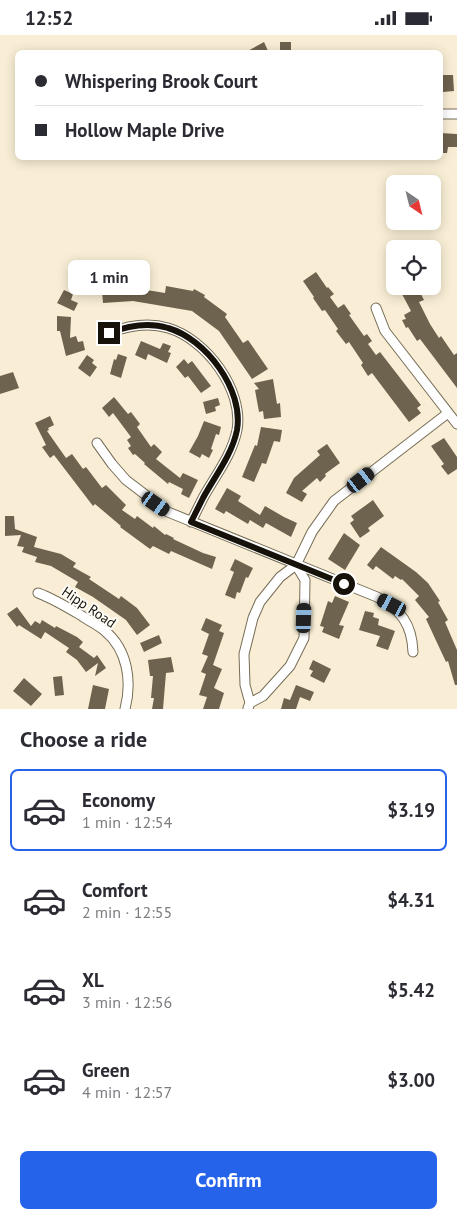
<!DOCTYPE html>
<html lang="en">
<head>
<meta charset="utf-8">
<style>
  :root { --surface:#fff; --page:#f7f7f7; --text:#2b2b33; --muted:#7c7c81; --line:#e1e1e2; --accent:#2563eb }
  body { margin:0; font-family:"PT Sans",sans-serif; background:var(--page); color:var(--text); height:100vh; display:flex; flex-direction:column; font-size:19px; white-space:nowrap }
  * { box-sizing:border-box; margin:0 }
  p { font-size:16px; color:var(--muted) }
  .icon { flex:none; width:28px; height:28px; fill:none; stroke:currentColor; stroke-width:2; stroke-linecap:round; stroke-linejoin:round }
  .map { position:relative; height:674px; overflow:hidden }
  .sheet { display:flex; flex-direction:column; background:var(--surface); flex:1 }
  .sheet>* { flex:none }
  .hud { position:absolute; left:15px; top:15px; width:428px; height:110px; border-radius:8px; box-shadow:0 2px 12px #0003; display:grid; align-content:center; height:110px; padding:0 20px; background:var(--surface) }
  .needle { width:32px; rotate:145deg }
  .fabs { position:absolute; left:386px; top:140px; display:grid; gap:10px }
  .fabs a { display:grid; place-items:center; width:55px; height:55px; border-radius:8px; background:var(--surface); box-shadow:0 2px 12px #0003; font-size:25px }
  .end { position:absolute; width:22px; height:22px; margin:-11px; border:6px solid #161209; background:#fff; box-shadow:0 0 0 2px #fff }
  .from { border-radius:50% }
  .bubble { position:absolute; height:35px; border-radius:8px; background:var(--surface); box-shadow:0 2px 12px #0003; font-size:16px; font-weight:800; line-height:35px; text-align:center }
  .car { position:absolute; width:15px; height:30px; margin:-15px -8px; border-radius:6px; box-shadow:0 0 4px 1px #0007; background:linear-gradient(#222 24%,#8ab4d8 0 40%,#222 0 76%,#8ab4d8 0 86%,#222 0) }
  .hud b { display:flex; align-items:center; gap:18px; height:48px; font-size:19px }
  .hud b+b { border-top:1px solid var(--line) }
  .hud i { width:12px; height:12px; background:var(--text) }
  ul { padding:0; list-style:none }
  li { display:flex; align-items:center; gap:15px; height:82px; margin:0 10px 8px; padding:0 10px; border:2px solid transparent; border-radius:8px }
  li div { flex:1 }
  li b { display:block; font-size:19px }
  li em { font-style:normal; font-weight:800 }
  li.on { border-color:var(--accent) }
  li>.icon { width:45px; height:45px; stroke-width:1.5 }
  h2 { padding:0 20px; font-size:22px; line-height:60px }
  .button { display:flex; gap:10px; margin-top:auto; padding:10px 20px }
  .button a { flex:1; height:58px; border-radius:8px; background:var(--accent); color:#fff; font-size:20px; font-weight:800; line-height:58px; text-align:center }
  .status { display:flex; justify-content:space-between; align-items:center; height:35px; padding:0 25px; background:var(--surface); direction:ltr }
  .status svg { height:14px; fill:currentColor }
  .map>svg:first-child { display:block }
  .building { fill:#6e634e }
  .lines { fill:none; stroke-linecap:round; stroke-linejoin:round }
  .street-casing { stroke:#776d57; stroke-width:11 }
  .street { stroke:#fff; stroke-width:9 }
  .route { stroke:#161209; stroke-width:6 }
  .labels { text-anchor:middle; stroke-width:4; stroke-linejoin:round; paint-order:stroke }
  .street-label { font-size:14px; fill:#161209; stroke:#fefcf7 }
</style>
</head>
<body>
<div class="status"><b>12:52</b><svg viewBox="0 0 49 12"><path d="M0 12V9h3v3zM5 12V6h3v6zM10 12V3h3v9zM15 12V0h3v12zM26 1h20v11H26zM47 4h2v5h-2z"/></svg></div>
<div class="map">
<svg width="457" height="674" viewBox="0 0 457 674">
  <rect width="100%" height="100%" fill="#f9eed5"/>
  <path class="building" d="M264,7l5,11h-25z
    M280,7h11v11h-11z
    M442,40h11l1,16 -11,1z
    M440,98l17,1v13h-9l-1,6h-7z
    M316,237l11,16 1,-1 6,7 -4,3 8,11 6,-4 7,10 -2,1 15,21 3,-2 5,7 -4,3 8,11 4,-3 41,53 -4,3 4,5 -12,9 -37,-49 -4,3 -7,-11 2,-2 -14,-21 -3,2 -10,-13 2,-2 -13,-19 -3,1 -9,-13 1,-1 -11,-16z
    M90,239l3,12 -12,2 -3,-12z
    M122,251l43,7 1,-7 27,5 1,-2 11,6 -1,2 23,17 -2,3 18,26 5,-3 20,29 -16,10 -33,-48 -27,-20 -59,-10 -30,2 -1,-12 20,-1z
    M417,251l7,14 -5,2 11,22 9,14 2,-2 13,19 3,-2v35l-37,-49 -3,2 -9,-14 -2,1 -4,-8 4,-1 -2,-4 7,-4 -9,-17z
    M64,255l9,4 -2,6 7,3 -4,8 -17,-8z
    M57,281l14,1 -1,21 6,-2 2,6 5,-1 2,9 -19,6 -6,-25h-3z
    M141,306l19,8 3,-6 8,3 -3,6 3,1 -4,10 -19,-9 -2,6 -11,-5z
    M118,319l9,3 -6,21 -11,-4 4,-15 2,1z
    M87,320l7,5 -2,3 5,4 -7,10 -12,-9z
    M184,324l4,5 4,-3 19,25 -10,7 -13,-17 -3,2 -9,-11z
    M13,337l6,16 -19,6v-18z
    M273,344l4,25 3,-1 1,14 -17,2 -1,-8 -4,1 -4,-22 4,-1 -5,-6z
    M114,362l14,17 3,-2 9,12 -3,3 14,20 3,-3 8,8 -6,7 24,19 3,-5 15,7 -9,18 -8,-4 2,-5 -14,-7 -1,2 -24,-20 1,-1 -10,-9 -2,1 -5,-7 3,-2 -4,-6 4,-3 -18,-24 -4,4 -7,-9z
    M218,363l2,7 -5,2 1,4 -10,3 -3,-12z
    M50,381l4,9 -6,3 1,2 -2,1 19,27 6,-4 11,15 3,-2 16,21 4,-3 20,20 -4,5 13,9 2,-3 16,12 1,-2 11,9 1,-1 8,4 -1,1 30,14 13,4 -4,12 -41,-18 -2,3 -16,-8 -3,3 -30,-22 1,-1 -26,-22 -2,2 -39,-51 -4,3 -8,-11 4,-2 -11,-22z
    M204,386l17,6 -2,8 -3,-1 -5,15 2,1 -4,8 -7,-4 -2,4 -11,-6 9,-16z
    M261,392l21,3 -2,12 -6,-1 -8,23 -4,-1 -8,19 -12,-5 13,-32 2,1z
    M444,403l13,19v12l-9,6 -7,-9 3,-2 -13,-18z
    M327,409l13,19 -15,11 1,2 -6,6 -3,-4 -15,13 5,3 -5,8 -16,-9 8,-15 26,-23 -3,-4z
    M227,453l14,8 -3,5 22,14 5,-9 19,11 13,6 -6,14 -25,-14 -3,5 -13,-8 -2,4 -22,-13 -2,3 -9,-5z
    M373,465l11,16 -16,12 2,3 -10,7 -10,-15 4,-3 -3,-4z
    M5,481h9l1,13 22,8 -3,10 27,7 15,9 -3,4 18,10 -2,2 30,20 2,-3 16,12 13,17 -13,10 -11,-15 -33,-23 -18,-10 3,-5 -27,-16 -16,-4 2,-5 -15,-5 2,-5 -7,-1 4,-11 -16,1z
    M344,498l16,12 -15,25 -17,-11z
    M381,512l35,25 12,11 12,18 -2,1 10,18 -3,2 12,28v35h-2l-7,-24 -2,1 -20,-43 3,-2 -14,-17 4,-4 -17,-17 -1,1 -6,-4 -2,3 -17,-13 -3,4 -6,-5z
    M235,524l18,9 -5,10 -2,-1 -6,16 -3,-1 -2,7 -10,-4 9,-23 -4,-2z
    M335,561l14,6 -10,23 5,1 -5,13 -17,-7 2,-5 -4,-1 8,-25 4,2z
    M17,572l14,19 4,-5 5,3 2,-4 13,8 1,-2 21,11 6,5 -4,5 15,11 3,-3 9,13 -11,8 3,-13 -12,9 -9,-12 -11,-8 3,-4 -24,-16 -4,7 -22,-14 -2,2 -10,-13z
    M365,576l9,2 -1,4 6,2 -1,6 17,6 -7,19 -12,-4 4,-10 -21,-6z
    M206,583l16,7 -3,6 5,2 -11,32 9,4 -8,19 10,5 -5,16h-16l4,-12 -8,-2 7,-21 -5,-2 7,-16 -6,-2 7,-20 -8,-4z
    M159,600l3,8 -18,9 -4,-9z
    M171,622l3,15 -8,1 -3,36h-11l2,-11h-3l2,-22h-3l-2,-16z
    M313,625l18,9 -7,14 -14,-7 3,-5 -4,-2z
    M62,641l2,19 -9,1 -2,-19z
    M24,643l18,16 -11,12 -18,-15z
    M93,650l16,4 -4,20h-17z
    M296,650l18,7 -4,9 -10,-4 -4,12h-15l3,-11 6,2z"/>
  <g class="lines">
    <g class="street-casing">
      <path id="street" d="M440,79h17
        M376,273l9,23 72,93
        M109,298c18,-7 39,-11 59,-5 38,11 76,62 69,102 -5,25 -22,46 -34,68 -4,8 -8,16 -12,24
        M97,408l15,21 14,16 42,32 209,85c24,13 35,27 36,55
        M38,558c16,6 29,14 44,23 7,5 16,9 23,15 23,19 27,51 20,78
        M250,668l-5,-18 -1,-31 9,-36 7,-16 20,-25 16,-12 16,-33 22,-31 114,-88
        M248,673l2,-5 13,-7 27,-30 14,-28 1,-58 -9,-15"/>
    </g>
    <use href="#street" class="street"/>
  </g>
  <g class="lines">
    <path class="route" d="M109,298c18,-7 40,-11 59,-5 38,11 76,62 69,102 -5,25 -22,46 -34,68 -4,8 -8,16 -12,24l153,62"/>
  </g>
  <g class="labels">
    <g class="street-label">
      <text transform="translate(89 572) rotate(34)" y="5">Hipp Road</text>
    </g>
  </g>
</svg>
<div class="fabs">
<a><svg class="needle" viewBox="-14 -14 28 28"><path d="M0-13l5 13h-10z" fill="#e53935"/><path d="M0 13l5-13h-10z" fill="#7c7c81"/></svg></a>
<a><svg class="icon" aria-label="locate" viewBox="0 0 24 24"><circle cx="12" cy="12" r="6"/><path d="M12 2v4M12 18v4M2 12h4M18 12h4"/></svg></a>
</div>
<i class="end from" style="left:344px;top:549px"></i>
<i class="end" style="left:109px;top:298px"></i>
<div class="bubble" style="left:68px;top:225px;width:82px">1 min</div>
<i class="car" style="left:361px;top:445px;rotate:52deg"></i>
<i class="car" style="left:156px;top:469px;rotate:125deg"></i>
<i class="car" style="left:392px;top:570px;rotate:297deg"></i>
<i class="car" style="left:304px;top:583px;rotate:2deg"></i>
<div class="hud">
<b><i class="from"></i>Whispering Brook Court</b>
<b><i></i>Hollow Maple Drive</b>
</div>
</div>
<section class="sheet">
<h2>Choose a ride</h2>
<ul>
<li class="on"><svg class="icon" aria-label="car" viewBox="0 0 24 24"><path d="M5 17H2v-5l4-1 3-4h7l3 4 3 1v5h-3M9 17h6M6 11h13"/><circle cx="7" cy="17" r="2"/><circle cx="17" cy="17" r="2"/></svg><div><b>Economy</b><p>1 min · 12:54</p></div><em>$3.19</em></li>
<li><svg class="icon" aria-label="car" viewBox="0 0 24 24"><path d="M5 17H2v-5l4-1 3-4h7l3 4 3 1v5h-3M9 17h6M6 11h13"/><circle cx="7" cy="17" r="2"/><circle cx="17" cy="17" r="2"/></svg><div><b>Comfort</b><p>2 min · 12:55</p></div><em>$4.31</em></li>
<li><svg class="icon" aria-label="car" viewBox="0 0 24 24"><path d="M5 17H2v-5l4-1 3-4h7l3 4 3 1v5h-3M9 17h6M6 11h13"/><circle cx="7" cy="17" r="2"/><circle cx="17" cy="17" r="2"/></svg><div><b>XL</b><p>3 min · 12:56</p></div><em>$5.42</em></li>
<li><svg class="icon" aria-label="car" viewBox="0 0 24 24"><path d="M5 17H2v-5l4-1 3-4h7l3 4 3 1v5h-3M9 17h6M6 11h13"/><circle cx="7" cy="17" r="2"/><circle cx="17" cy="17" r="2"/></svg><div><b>Green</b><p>4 min · 12:57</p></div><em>$3.00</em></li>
</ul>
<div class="button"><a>Confirm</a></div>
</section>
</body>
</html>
